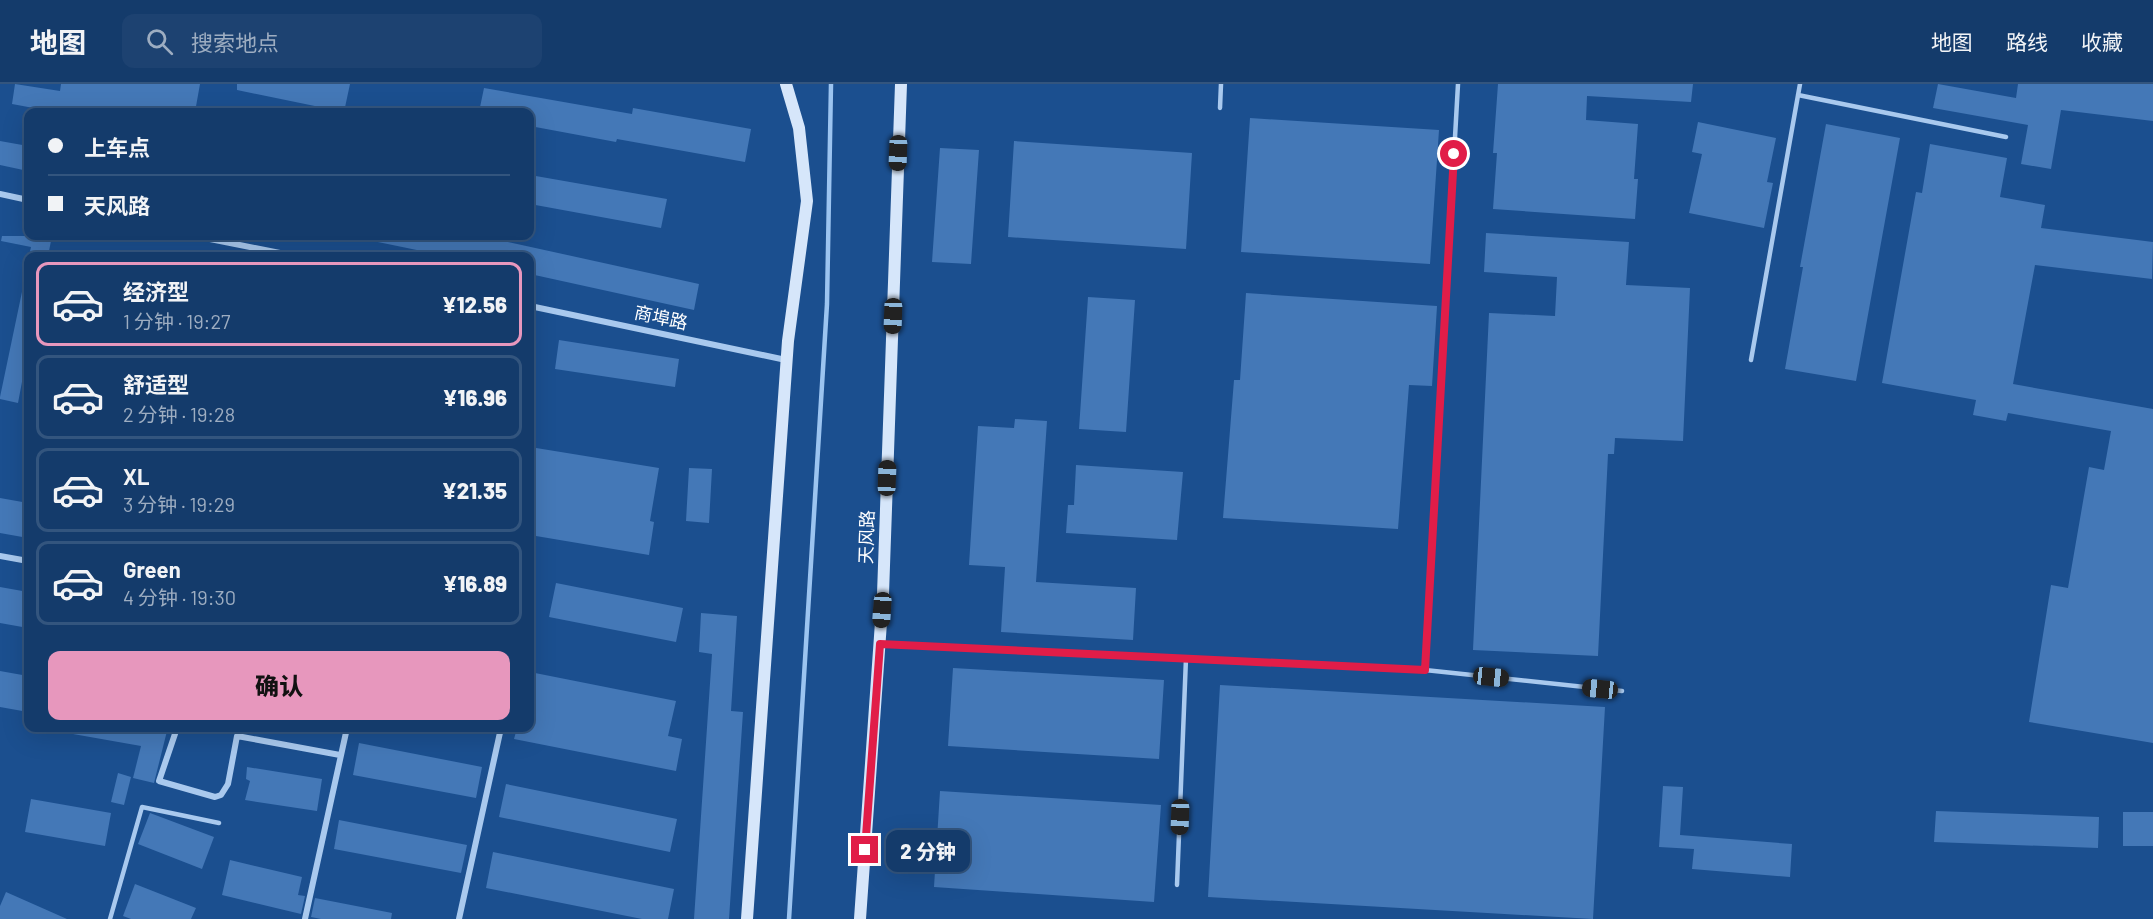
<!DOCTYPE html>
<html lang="zh">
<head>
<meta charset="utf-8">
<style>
  :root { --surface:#143b6b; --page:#1d4271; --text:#f1f3f6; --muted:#9dadc1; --line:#33557e; --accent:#e797bd }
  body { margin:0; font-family:Barlow,"Noto Sans SC",sans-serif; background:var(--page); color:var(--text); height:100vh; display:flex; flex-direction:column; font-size:22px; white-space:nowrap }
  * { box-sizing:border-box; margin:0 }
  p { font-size:20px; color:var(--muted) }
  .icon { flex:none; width:33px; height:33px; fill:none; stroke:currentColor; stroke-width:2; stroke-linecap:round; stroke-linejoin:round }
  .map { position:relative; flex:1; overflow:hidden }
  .sheet { position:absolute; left:24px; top:168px; width:510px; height:480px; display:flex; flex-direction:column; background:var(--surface); border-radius:12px; box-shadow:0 6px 24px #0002,0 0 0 2px var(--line) }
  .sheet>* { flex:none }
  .hud { position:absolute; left:24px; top:24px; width:510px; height:132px; border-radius:12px; box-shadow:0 6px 24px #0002,0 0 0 2px var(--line); display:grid; align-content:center; height:132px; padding:0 24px; background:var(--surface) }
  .end { position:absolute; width:27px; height:27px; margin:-14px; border:8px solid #e11d48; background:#fff; box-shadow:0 0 0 3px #fff }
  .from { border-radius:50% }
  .bubble { position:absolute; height:42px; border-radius:12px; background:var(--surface); box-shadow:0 6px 24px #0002,0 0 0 2px var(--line); font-size:20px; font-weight:800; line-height:42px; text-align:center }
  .car { position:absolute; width:18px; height:36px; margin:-18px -9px; border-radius:8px; box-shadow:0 0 4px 2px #0007; background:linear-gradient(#222 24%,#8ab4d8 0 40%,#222 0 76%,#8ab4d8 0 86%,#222 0) }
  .hud b { display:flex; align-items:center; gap:21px; height:57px; font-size:22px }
  .hud b+b { border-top:2px solid var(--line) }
  .hud i { width:15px; height:15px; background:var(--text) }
  ul { padding:10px 0 0; list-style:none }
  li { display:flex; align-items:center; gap:18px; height:84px; margin:0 12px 9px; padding:0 12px; border:3px solid var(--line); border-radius:12px }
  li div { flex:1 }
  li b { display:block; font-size:22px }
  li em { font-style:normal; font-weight:800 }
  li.on { border-color:var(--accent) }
  li>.icon { width:54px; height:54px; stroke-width:1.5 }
  .button { display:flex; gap:12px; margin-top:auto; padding:12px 24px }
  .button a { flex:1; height:69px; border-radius:12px; background:var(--accent); color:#111; font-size:24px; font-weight:800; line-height:69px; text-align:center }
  header { display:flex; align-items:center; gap:36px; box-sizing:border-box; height:84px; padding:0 30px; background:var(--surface); border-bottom:2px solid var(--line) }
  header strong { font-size:28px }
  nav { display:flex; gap:33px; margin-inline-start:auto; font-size:21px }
  .search { width:420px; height:54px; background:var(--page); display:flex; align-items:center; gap:15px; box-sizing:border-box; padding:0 21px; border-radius:12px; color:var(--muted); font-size:22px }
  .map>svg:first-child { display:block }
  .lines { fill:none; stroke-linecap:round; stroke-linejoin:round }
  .stream { stroke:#9cc4f0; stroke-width:4.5 }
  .building { fill:#4478b7 }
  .lane { stroke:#a9c9ee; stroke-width:4.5 }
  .street { stroke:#a9c9ee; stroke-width:6 }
  .secondary { stroke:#d6e6fa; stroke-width:12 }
  .route { stroke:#e11d48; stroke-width:8 }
  .labels { text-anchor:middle; stroke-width:4.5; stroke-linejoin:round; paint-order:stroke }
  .street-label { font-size:18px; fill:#fff; stroke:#1b4f8f }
</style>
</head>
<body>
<header>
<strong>地图</strong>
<div class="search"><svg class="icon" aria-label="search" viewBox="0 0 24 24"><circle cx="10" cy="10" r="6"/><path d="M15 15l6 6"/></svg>搜索地点</div>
<nav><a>地图</a><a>路线</a><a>收藏</a></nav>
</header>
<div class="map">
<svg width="2153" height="835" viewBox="0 0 2153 835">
  <rect width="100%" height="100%" fill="#1b4f8f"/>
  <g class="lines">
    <path class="stream" d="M789,835l38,-615 4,-220"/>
  </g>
  <path class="building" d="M15,0l45,7 1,-7h139l-5,28h-140l-43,-8z
    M237,0h113l-6,28 -107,-22z
    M1498,0h195l-2,18 -104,-6 -1,24 52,4 -4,55h4l-3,40 -142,-10 4,-56h-4z
    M1938,0l78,14 2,-14h135v37l-92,-11 -10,59 -30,-5 7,-39 -95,-17z
    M484,4l148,26 1,-6 118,21 -6,33 -128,-23 -1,3 -86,-16v-14h-51z
    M1250,34l189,12 -9,134 -189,-12z
    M1698,38l78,16 -9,44 6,1 -9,45 -75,-15 13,-59 -10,-2z
    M1826,40l74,14 -44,243 -71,-12 18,-102h-3z
    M0,57l28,5v25l-28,-6z
    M1014,57l178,12 -6,96 -178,-12z
    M1930,60l77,14 -7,39 45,8 -4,23 112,14 -1,37 -117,-14 -22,119 140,25v334l-124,-21 22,-137 17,3 21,-121 15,3 7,-39 -103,-18 -2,8 -33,-6 3,-15 -94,-17 34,-191 6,1z
    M940,64l39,2 -8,114 -39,-2z
    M530,91l137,24 -6,29 -131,-24z
    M1486,149l143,9 -3,43 64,3 -7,153 -68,-3 -1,16h-6l-10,202 -125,-6 16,-337 66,3 2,-39 -73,-5z
    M2,152h50l-4,20h-19l2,-9 -30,-6z
    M374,152h107l218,48 -5,26 -164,-36v-18h-84l-73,-15z
    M23,203h5v63l-10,53 -18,-4v-2z
    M1246,209l191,13 -5,80 -23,-1 -11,144 -175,-11 11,-138h6z
    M1088,213l47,3 -9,132 -47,-3z
    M559,256l120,19 -4,28 -120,-18z
    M1015,335l32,2 -11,161 100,6 -3,52 -132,-8 4,-65 -36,-2 9,-139 36,2z
    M530,363l129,21 -9,53 4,1 -5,33 -119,-20z
    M1076,381l107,7 -6,68 -111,-7 2,-28h6z
    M689,384l23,1 -3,54 -23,-2z
    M0,414l28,5v35l-28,-5z
    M556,499l127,25 -7,34 -127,-25z
    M0,503l28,5v36l-28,-5z
    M701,529l36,3 -6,95 12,1 -14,207h-35l18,-265 -13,-2z
    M953,584l211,12 -5,79 -211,-13z
    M0,587l28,5v36l-28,-5z
    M530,588l146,29 -8,35 14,3 -6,32 -162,-32 3,-11h13z
    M1220,601l385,22 -12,212 -385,-22z
    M73,644h78l16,3 -13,52 -21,-5 8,-32 -68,-12z
    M359,659l123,24 -6,31 -123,-23z
    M247,683l75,12 -5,32 -72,-11 5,-19 -4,-2z
    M118,689l13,4 -7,28 -13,-3z
    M506,700l171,35 -7,33 -171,-35z
    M1663,702l20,1 -3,48 112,9 -2,33 -98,-8 2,-20 -35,-2z
    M940,707l221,14 -7,97 -220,-15z
    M31,715l80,14 -6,33 -80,-14z
    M1936,727l163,6 -1,31 -164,-6z
    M2123,728h30v34h-30z
    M150,729l64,24 -12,32 -64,-25z
    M339,736l128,25 -6,28 -127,-24z
    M493,768l181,37 -6,30h-26l-156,-31z
    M230,776l72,17 -4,18 7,1 -4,18 -79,-19z
    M135,800l61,24 -5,11h-60l-8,-3z
    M6,808l61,27h-67v-13z
    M315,814l77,15 -1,6h-70l-10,-2z"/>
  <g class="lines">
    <path class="lane" d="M1798,11l208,42
      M1220,24l1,-24
      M1751,276l49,-276
      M880,560l545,26 197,21
      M1425,586l33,-586
      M1177,801l9,-227
      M110,835l32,-112 77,16"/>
    <path class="street" d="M0,110l28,6
      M195,152l100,20
      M530,222l256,54
      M0,472l28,5
      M530,510v-4
      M177,644l-18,53 56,16 6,-2 7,-11 9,-48 103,19
      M305,835l42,-191
      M459,835l42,-191"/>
    <path class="secondary" d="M747,835l41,-578 19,-140 -8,-73 -13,-44
      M860,835l23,-325 18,-510"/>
  </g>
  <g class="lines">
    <path class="route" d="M865,766l15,-206 545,26 29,-516"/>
  </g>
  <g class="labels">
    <g class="street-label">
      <text transform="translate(661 234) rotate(12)" y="6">商埠路</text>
      <text transform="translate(867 453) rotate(-88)" y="6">天风路</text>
    </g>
  </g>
</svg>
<i class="end from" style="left:1454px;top:70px"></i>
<i class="end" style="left:865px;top:766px"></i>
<div class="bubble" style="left:886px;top:746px;width:84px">2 分钟</div>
<i class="car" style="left:898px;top:69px;rotate:182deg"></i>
<i class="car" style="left:893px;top:232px;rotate:182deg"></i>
<i class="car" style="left:887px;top:394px;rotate:2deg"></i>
<i class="car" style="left:882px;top:526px;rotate:184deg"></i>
<i class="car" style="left:1491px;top:593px;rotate:96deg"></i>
<i class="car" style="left:1600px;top:605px;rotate:276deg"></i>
<i class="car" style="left:1180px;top:733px;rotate:182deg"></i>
<div class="hud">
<b><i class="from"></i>上车点</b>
<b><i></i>天风路</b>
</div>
<section class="sheet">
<ul>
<li class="on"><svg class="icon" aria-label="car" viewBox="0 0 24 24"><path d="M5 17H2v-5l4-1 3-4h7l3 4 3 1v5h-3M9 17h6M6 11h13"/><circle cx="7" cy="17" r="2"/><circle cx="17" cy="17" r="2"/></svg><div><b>经济型</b><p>1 分钟 · 19:27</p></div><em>¥12.56</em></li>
<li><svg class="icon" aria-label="car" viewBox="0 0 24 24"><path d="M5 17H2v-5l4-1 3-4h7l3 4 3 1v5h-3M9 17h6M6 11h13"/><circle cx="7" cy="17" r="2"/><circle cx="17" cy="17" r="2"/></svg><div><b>舒适型</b><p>2 分钟 · 19:28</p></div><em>¥16.96</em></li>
<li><svg class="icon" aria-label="car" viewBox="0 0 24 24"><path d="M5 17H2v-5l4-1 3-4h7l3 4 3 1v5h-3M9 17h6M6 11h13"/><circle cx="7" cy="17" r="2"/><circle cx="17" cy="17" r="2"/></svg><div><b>XL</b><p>3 分钟 · 19:29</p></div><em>¥21.35</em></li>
<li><svg class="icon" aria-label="car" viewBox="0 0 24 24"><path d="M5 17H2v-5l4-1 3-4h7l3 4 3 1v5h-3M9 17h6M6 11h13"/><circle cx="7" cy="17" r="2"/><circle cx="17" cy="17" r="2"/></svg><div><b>Green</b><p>4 分钟 · 19:30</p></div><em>¥16.89</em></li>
</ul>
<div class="button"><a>确认</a></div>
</section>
</div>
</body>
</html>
